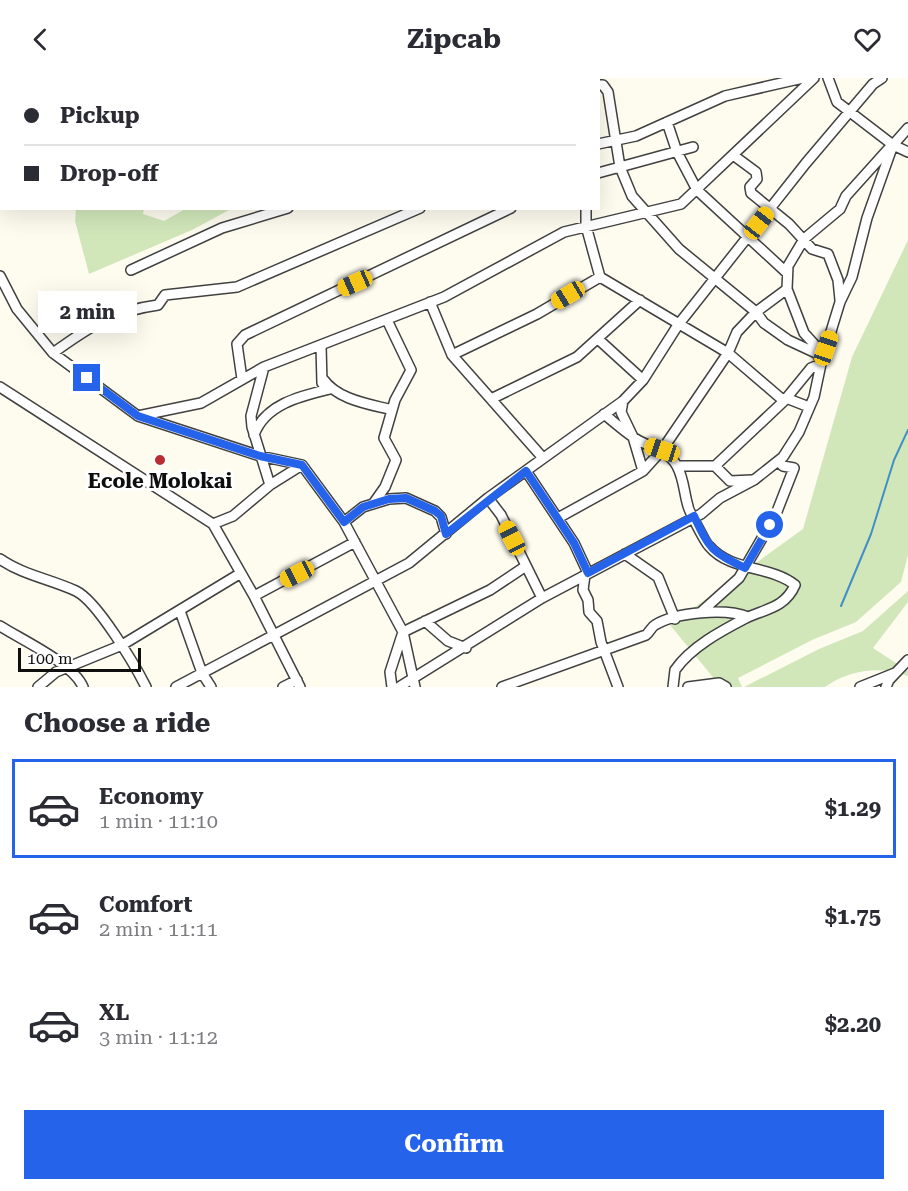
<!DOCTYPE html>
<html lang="en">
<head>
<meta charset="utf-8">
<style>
  :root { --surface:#fff; --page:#f7f7f7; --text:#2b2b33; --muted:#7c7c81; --line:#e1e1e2; --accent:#2563eb }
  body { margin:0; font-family:"Roboto Serif",serif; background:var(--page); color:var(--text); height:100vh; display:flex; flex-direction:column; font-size:22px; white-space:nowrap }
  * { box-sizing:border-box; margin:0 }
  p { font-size:20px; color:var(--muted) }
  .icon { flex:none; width:33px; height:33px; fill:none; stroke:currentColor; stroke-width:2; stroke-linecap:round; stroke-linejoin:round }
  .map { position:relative; height:609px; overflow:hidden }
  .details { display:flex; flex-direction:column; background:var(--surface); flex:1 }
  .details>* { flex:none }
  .guide { position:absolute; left:0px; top:0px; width:600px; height:132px; box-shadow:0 6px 24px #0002; display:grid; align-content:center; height:132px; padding:0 24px; background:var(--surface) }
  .scale { position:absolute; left:18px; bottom:15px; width:123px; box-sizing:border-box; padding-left:6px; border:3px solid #0e0e0e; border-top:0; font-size:16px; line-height:21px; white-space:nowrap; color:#0e0e0e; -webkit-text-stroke:4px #fff; paint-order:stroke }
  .end { position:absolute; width:27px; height:27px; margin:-14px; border:8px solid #2563eb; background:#fff; box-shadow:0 0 0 3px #fff }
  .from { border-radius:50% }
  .bubble { position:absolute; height:42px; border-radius:0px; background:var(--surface); box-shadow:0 6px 24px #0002; font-size:20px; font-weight:700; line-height:42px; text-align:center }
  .car { position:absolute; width:18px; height:36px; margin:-18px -9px; border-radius:8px; box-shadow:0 0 4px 2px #0007; background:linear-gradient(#f5c518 24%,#345 0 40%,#f5c518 0 76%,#345 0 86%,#f5c518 0) }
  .guide b { display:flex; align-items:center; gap:21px; height:57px; font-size:22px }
  .guide b+b { border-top:2px solid var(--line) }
  .guide i { width:15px; height:15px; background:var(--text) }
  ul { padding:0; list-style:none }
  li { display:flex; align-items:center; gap:18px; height:99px; margin:0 12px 9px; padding:0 12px; border:3px solid transparent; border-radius:0px }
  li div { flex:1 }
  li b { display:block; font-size:22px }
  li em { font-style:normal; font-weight:700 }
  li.active { border-color:var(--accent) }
  li>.icon { width:54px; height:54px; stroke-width:1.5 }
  h2 { padding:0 24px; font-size:27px; line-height:72px }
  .cta { display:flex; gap:12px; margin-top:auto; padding:12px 24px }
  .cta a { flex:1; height:69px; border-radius:0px; background:var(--accent); color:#fff; font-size:24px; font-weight:700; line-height:69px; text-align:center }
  header { display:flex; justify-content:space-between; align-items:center; height:78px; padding:0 24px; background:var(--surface); font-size:27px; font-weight:700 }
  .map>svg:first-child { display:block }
  .green { fill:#d1e7ba }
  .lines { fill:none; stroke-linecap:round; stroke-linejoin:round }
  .stream { stroke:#418fc6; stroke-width:2 }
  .minor-casing { stroke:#414141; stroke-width:12 }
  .minor { stroke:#fff; stroke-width:9 }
  .route { stroke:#2563eb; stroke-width:8 }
  .poi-dot { fill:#b72d31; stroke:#fff; stroke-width:2 }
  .labels { text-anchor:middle; stroke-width:6; stroke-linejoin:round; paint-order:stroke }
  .poi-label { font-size:20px; font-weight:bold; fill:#0e0e0e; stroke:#fff }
</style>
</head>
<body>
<header><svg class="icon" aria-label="back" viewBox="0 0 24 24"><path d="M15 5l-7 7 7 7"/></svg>Zipcab<svg class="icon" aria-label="heart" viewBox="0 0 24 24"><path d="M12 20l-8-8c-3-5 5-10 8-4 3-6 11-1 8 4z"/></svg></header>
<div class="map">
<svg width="908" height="609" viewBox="0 0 908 609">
  <rect width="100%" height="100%" fill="#fefcef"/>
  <path class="green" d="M194,0h202l-208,1z
    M76,131h68l-1,5 21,7 21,-12h46l-39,21 -103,44 -14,-53z
    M908,162v315l-7,27 -45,40 -44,18 -74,38 4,9h-21l-51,-62 133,-96 49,-172z
    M908,513v11l-35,46 35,23v5c-26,-11 -60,-6 -83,11h-81l75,-38 44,-18z"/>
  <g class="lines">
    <path class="stream" d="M841,528l30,-72 23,-74 14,-30"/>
    <g class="minor-casing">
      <path id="minor" d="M828,0l9,24 56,43 15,7
        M35,2v-2
        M478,2l3,-2
        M552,2l2,-1
        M598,7h5l5,7 12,75 12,29 47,53 77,63 8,11 24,17 30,14 3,10 -10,4 -27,33 -69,65h-38
        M667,44l10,30 20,38 90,83
        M0,64l2,-2
        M598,66l38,-8 89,-40 78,-18
        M733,77l23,17 1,7 -7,8 1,6 38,31 23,25 16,5 10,26 2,20
        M598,95l95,-26
        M586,130v18l14,51 128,76 56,48
        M131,192l91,-42 66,-20
        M0,198l17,33 36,44 85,63 122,40 42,9 42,57 59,110 12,55
        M430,224l22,53 91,103
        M598,261l45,41
        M321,268l1,37
        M53,275c36,-26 60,-42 105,-48l7,-10 72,-8 183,-79
        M818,276l-4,-10 -10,-11 -17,-44 1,-23 16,-27 36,-30 6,-13 45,-50
        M452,277l85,-41 63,-37
        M264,289l-13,49 1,11 18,58
        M242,301l-5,-35 8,-9 266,-127
        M323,301c15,21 46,25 69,31
        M0,309l213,137 41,72 46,91
        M786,320l23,9
        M491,321l86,-42 63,-57
        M623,323l-2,11 12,25 10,34
        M604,336c10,8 21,18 32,25 15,9 32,11 41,27 7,13 7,27 11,40 0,3 18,38 21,40 22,26 61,19 86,39 -10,23 -30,24 -49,33 -25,13 -55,29 -71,52l-2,17
        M138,338l63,-13 63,-36 180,-70 120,-65 117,-28 133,-126
        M254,357c11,-31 47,-39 76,-46
        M715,388l15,15 22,-1
        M526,393l48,72 14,30
        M488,420l13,17 41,83
        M373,426l12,-17 11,-27 -12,-22 11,-38 16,-30 -24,-50
        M558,440l85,-47 19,-21 66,-97 9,-21 19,-20 31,-23
        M344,444l19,-15 26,-8 17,-1 29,13 6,6 5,17
        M213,446l20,-8 37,-31 32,-20
        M625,476l33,23 17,42
        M0,481c23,16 50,20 76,32 21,10 59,74 70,96
        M585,497l-2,15 5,10 1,12 8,9 4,21 17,45
        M254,518l101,-54
        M180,533l22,62 9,14
        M701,534l38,-34 37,-64 18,-46 -11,-2 -5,-5
        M425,543l23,20 18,7
        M0,548c22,14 74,38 83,61
        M38,609l18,-15 66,-27 119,-72
        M176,609l233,-124 79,-65 135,-97 20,-21 35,-55 128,-162 67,-79 9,-6
        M283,609l14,-7
        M392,609l-2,-15 13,-40 87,-42 36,-24
        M399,609l143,-89 159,-84 19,-16 34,-18 29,-23 16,-25 15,-35 7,-33 19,-62 12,-25 15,-59 26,-73 15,-17
        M502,609l144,-52c4,-3 5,-8 9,-10 21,-13 71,-17 93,-8
        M688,609l31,-4 7,4
        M860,609l35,-14
        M886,609l3,-7 19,-20"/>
    </g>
    <use href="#minor" class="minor"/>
  </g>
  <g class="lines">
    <path class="route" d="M87,300l51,38 122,40 42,9 42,57 19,-15 26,-8 17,-1 29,13 6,5 5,18 80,-63 48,72 14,30 106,-57c16,34 17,35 51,52l25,-43"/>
  </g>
  <circle class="poi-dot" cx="160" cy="382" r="6"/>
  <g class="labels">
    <g class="poi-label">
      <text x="160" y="410">Ecole Molokai</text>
    </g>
  </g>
</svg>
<div class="scale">100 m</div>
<i class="end from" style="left:770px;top:447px"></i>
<i class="end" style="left:87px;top:300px"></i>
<div class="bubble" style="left:38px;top:213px;width:99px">2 min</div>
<i class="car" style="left:759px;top:145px;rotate:38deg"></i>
<i class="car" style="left:355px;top:205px;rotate:246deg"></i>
<i class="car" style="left:568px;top:217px;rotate:239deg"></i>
<i class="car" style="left:826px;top:270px;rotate:19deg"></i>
<i class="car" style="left:662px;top:372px;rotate:288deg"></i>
<i class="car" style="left:512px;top:460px;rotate:333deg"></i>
<i class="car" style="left:297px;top:496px;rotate:243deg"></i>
<div class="guide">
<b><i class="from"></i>Pickup</b>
<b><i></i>Drop-off</b>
</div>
</div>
<section class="details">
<h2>Choose a ride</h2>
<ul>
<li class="active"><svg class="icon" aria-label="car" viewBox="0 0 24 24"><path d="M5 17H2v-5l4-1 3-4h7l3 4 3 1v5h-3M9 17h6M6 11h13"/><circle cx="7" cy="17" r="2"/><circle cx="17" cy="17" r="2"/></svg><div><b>Economy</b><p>1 min · 11:10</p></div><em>$1.29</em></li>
<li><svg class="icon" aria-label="car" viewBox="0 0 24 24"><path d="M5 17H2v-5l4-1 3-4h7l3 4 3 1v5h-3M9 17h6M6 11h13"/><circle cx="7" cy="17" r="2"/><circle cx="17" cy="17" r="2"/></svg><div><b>Comfort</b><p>2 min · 11:11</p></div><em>$1.75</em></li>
<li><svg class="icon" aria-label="car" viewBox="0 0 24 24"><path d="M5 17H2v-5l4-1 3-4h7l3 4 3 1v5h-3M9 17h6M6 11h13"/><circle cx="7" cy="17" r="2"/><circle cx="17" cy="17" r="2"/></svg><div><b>XL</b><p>3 min · 11:12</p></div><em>$2.20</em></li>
</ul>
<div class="cta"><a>Confirm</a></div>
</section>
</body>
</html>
